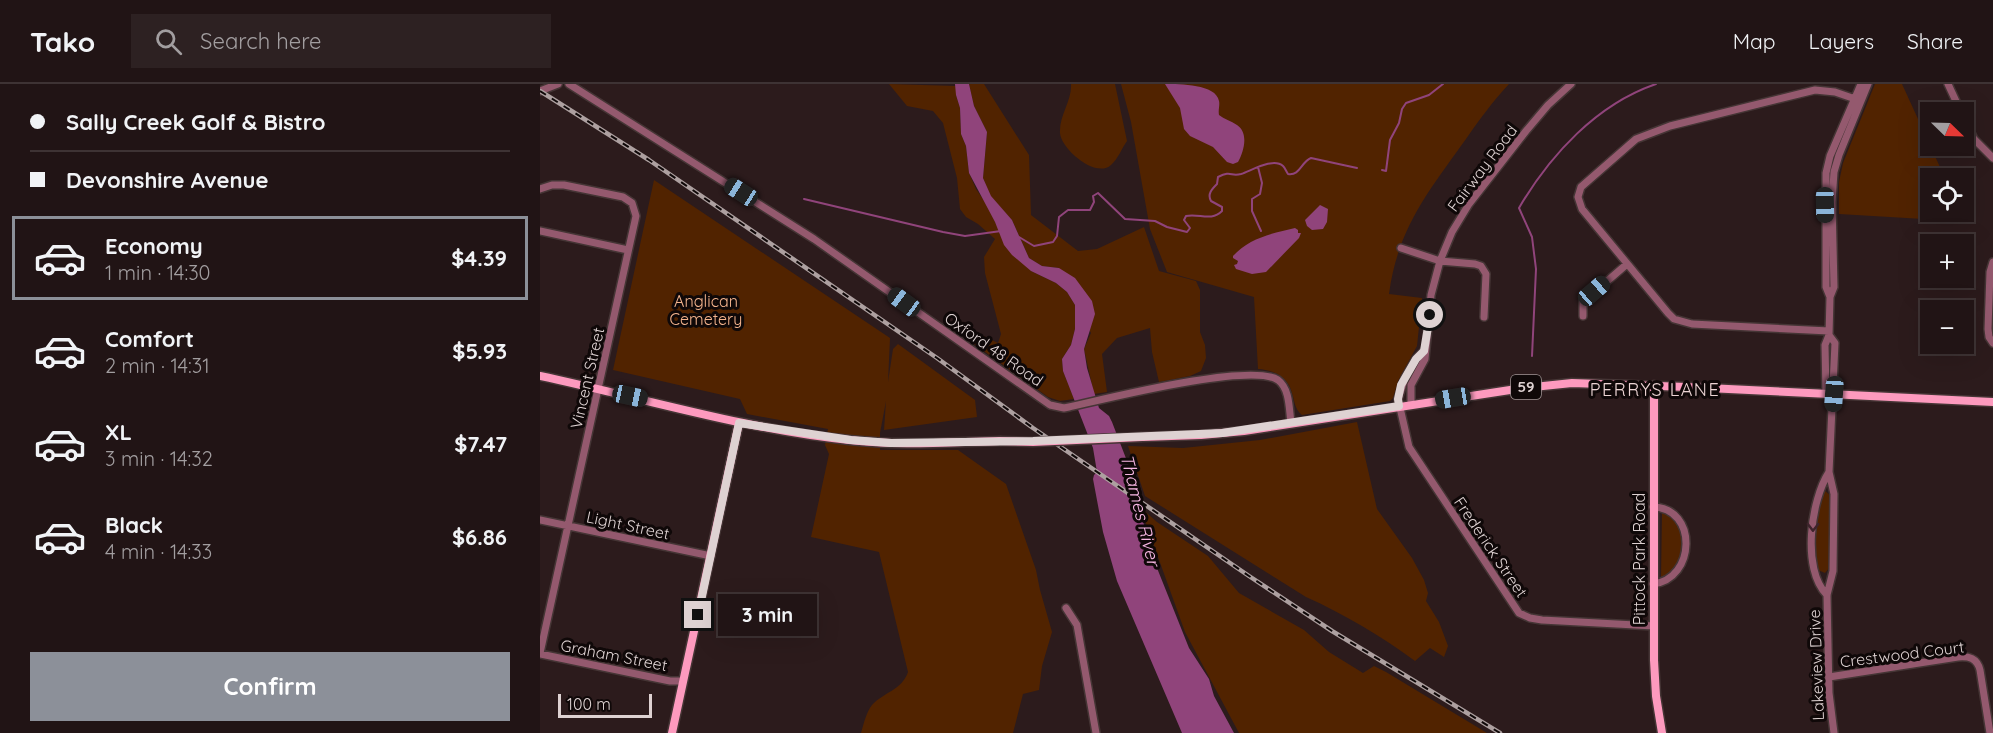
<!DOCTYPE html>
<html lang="en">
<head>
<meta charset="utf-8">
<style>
  :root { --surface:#211415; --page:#2d2122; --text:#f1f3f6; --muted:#a29ea0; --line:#3e3334; --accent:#8c9099 }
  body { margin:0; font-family:Quicksand,sans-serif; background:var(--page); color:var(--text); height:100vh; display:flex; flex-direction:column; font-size:22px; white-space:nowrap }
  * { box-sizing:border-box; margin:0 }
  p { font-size:20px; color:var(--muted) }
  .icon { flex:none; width:33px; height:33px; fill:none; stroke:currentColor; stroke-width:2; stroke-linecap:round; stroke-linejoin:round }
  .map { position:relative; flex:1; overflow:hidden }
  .drawer { display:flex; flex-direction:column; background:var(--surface); width:540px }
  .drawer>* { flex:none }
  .guide { display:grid; align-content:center; height:132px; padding:0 30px; background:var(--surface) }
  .needle { width:39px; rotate:113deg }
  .controls { position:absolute; left:1380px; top:18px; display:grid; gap:12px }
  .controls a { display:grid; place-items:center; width:54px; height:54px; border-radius:0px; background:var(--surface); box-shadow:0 6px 24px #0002,0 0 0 2px var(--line); font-size:30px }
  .scale { position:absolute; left:18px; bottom:15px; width:94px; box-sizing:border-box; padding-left:6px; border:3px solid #ded2d2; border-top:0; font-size:16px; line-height:21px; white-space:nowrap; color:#ded2d2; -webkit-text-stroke:4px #0f0808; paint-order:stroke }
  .end { position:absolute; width:27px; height:27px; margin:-14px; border:8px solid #ded2d2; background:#111; box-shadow:0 0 0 3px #111 }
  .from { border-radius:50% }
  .bubble { position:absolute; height:42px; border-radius:0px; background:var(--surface); box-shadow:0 6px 24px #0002,0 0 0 2px var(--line); font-size:20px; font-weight:700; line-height:42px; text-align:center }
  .car { position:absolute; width:18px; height:36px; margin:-18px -9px; border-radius:8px; box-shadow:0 0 4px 2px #0007; background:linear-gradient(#222 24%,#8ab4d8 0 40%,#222 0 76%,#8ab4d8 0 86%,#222 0) }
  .guide b { display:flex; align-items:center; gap:21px; height:57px; font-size:22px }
  .guide b+b { border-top:2px solid var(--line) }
  .guide i { width:15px; height:15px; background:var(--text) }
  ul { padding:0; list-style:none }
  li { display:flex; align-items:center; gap:18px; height:84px; margin:0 12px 9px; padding:0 18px; border:3px solid transparent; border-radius:0px }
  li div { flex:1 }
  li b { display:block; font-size:22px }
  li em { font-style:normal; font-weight:700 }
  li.selected { border-color:var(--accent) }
  li>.icon { width:54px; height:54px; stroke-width:1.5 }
  .primary-button { display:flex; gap:12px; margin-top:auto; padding:12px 30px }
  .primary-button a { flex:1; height:69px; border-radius:0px; background:var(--accent); color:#fff; font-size:24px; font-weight:700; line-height:69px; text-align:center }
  header { display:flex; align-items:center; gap:36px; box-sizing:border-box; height:84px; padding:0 30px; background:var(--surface); border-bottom:2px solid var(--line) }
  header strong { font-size:28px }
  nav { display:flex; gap:33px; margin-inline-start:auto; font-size:21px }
  .search { width:420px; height:54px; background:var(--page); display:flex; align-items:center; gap:15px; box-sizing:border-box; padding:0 21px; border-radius:0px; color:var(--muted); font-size:22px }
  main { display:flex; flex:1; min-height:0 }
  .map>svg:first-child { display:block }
  .green { fill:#512300 }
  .water { fill:#90447b }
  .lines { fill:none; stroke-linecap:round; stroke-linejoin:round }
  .stream { stroke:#90447b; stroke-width:2 }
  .minor-casing { stroke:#453535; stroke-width:10 }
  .major-casing { stroke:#453535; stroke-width:11 }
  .minor { stroke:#94596e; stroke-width:7 }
  .major { stroke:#fd9abe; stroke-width:8 }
  .rail-casing { stroke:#ada0a0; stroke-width:4.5 }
  .rail { stroke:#0f0808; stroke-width:2; stroke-dasharray:7; stroke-linecap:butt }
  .major-bridge-casing { stroke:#453535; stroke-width:11; stroke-linecap:butt }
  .major-bridge { stroke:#fd9abe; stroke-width:8 }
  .oneway { stroke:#3e242c }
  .route { stroke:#ded2d2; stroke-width:8 }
  .labels { text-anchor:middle; stroke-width:6; stroke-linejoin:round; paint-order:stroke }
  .shield { fill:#0f0808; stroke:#a09595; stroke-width:1.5 }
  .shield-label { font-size:15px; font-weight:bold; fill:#ded2d2 }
  .street-label { font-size:16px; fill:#ded2d2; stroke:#0f0808 }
  .park-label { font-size:16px; fill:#f6b58e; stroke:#0f0808 }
  .neighbourhood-label { font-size:18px; letter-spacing:1.5px; fill:#ebd3d3; stroke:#0f0808 }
  .water-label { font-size:18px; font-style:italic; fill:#f6b6e2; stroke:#0f0808 }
</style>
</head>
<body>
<header>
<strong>Tako</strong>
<div class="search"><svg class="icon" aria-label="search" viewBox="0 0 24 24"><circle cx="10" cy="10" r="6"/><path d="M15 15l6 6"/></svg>Search here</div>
<nav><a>Map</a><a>Layers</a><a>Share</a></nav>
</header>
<main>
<section class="drawer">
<div class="guide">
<b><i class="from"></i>Sally Creek Golf &amp; Bistro</b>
<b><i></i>Devonshire Avenue</b>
</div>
<ul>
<li class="selected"><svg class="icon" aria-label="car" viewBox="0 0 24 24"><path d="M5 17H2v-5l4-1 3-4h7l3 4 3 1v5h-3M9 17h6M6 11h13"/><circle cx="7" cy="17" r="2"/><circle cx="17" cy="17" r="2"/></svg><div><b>Economy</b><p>1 min · 14:30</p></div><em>$4.39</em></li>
<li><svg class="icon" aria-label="car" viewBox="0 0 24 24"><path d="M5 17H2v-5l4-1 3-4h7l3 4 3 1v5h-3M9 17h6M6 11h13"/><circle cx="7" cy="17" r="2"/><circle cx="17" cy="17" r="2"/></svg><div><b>Comfort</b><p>2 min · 14:31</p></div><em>$5.93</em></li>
<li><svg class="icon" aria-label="car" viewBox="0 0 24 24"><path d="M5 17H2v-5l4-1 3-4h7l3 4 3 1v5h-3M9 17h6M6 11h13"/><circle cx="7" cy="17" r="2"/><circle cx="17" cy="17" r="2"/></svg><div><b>XL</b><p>3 min · 14:32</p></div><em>$7.47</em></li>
<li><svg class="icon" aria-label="car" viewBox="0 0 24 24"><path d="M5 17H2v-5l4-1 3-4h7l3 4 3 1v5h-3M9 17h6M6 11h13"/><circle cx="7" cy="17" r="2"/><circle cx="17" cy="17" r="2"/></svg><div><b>Black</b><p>4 min · 14:33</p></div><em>$6.86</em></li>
</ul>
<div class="primary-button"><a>Confirm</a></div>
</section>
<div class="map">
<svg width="1453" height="649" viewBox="0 0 1453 649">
  <rect width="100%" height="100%" fill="#2c1b1c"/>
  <path class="green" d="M349,0l67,2v9l4,13 1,26 5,12 3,27 7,16 11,16 13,27 31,39 25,12 11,9 8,13v24l-4,16 -9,14 1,12 11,28 -14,2 -12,-4 -74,-53 10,-8 14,7 3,-9 -16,-61 -1,-16 11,-18 -17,-15 -12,-7 -6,-8 -3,-31 -14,-55 -10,-12 -26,-5z
    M429,0h15l45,71 2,60 47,36 19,-2 47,-22 15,44 37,10 4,9v42l5,13 1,13 -5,13 -11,5 -31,6 -7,-30 -2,-24 -33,10 -15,16 5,38 -13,2 -10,-45 7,-16 -32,-65 -17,-2 -13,-8 -17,-38 -22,-24 -7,-18 4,-46 -13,-26z
    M531,0h44l12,57c-5,7 -9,18 -16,24 -15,14 -50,-16 -51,-32 -1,-18 12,-32 11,-49z
    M581,0h388c-16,17 -29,35 -43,55 -37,52 -68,88 -77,155l33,4 -5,48 -19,35 -5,17 -3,3 -88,14c-8,-7 -7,-13 -10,-22 -4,-16 -18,-23 -34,-24l-4,-72 -87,-25 -17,-43 -19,-107z
    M1335,0h27l43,94h-15v34h28l-1,9 -118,-7v-32l4,-19z
    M114,96l236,158 -2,44 5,-33 5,-5 77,56 2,17 -93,13 2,-29 -6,32v17h78l48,34 30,86 4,20 12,42 -10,34 -3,24 -16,4 -10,39h-152c3,-10 5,-20 11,-28 12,-13 30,-15 36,-33l-29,-120 -68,-15 18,-83 -4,-9 3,-16 -81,-15 -7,-15 -127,-29z
    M817,338l20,87 35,49 12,22 4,13 -2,8 13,21 9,24 -4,11 -14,-9 -15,13c-34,-25 -71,-47 -109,-64l-161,-101 -17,-50 55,2 77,-8z
    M1285,407l5,4v72l-5,6 -7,-3c-6,-25 -2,-52 4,-77z
    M600,423l17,15 51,34 31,37 65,37 25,22 34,21 11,-7 12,6 101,61h-248l-54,-101z
    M1122,428c28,7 26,58 -1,66z"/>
  <path class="water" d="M415,0h14l5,22 13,26 -4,46 8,18 21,24 17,38 13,8 17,2 16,10 17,23 3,13 -11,35 3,19 12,40 10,8 3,6 25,65 3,22 11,44 38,95 20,31 5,17 20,37h-52l-65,-152 -14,-49 -10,-53 1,-4 3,-3 -4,-24 -30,-77 -1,-12 9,-14 4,-16v-24l-8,-13 -11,-9 -25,-12 -19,-16 -8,-10 -9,-23 -26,-49 -3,-27 -5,-12 -1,-26 -4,-13z
    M625,0c15,0 51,0 54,17 1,4 -1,9 0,14 5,4 12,6 18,10 12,8 7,26 1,37l-5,2 -6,-2 -14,-15 -23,-11 -6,-7 -4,-21z
    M780,121l8,4 -1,13 -4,7 -11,1 -5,-4 -2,-6z
    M755,144l3,2v3h3l-2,5 -33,34 -14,2 -16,-5 -2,-4 3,-1 1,-3 -5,-3v-2c16,-18 40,-23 62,-28z"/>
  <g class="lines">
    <path class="stream" d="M718,83l4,16 -2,11 -8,5v12l9,20
      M842,86l4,1 4,-31 9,-17 3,-14 4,-6 23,-8 14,-11
      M264,115l139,33 22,4 36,-5
      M479,153l15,9 19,-4 4,-6 2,-19 9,-7h22l4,-8 -1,-6 5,-3 27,26 30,2 12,6 20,5 3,-4 -6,-8 2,-4c13,-3 25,6 36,-5v-4l-11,-6c-4,-7 1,-12 6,-17l1,-7c14,-7 12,0 23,-3 10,-3 32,-17 42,-8 2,2 3,5 5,8 12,2 13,-12 23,-16l46,10
      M992,272l4,-87 -4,-32 -13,-29c31,-53 78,-104 137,-124"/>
    <g class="minor-casing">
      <path id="minor" d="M29,0l245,155 236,166 14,3 5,-1c36,-8 182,-45 209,-27 12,9 11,29 13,43
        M1408,0l13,28
        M0,7l18,-7
        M1424,35l10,20 19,19
        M0,105l12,-4h12l59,12 9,6 4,13 -96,437
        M0,147l88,19
        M861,164l39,13 35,3 6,2 5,8 -2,43
        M1453,178l-3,10 -2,57 1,8 4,6
        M1290,213l-4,-10v-114l4,-17 31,-72
        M1043,232v-14l44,-38
        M1289,247l-137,-7 -18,-5 -6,-6 -86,-104 -4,-12 3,-10 55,-48 34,-13 145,-36 20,2 26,9
        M1289,251l6,8 -6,129 5,22 -1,77 -6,24 2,98 5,40
        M884,267l-8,8 -11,19 -7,21 11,48 110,166 11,5 12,2 112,6
        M1286,309l-1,-48 4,-10 1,-38 4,-10 -2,-85 2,-30 5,-17 29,-71
        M871,321v-20l14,-26 6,-64 9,-34 12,-29 17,-28 57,-73 22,-26 23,-21
        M0,436l171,36
        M1113,500c43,-5 45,-76 0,-77
        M1287,511c-26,-26 -16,-95 2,-123
        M526,524l11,17 19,108
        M0,570l130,27h13
        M1289,593l129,-20c11,-1 19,1 22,13l10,63"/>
    </g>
    <g class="major-casing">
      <path id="major" d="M0,292c103,22 204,53 309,64 50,6 101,2 151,1
        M1114,301v275l2,36 6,37
        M602,353l59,-2 43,-4 279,-43 49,-5 115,4 306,15
        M132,649l67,-310"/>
    </g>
    <use href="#minor" class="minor"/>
    <use href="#major" class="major"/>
    <g class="rail-casing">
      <path id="rail" d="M0,7l109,69 288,198 96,70 216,148 83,55 168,102"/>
    </g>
    <use href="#rail" class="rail"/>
    <g class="major-bridge-casing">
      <path id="major-bridge" d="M460,357l33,1 109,-5"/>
    </g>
    <use href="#major-bridge" class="major-bridge"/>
  </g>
  <defs><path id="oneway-chevron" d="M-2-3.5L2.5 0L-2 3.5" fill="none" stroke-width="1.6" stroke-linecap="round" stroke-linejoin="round" transform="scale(1.5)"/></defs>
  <use class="oneway" href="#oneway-chevron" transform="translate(1273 443) rotate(91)"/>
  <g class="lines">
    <path class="route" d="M158,531l41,-192 112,17 40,3 142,-2 189,-8 177,-27 -1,-7 3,-14 15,-26 8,-8 6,-36"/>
  </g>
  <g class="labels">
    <rect class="shield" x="971" y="291" width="30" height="24" rx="4.5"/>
    <g class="shield-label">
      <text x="986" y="308">59</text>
    </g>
    <g class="street-label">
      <text transform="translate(942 84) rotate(-53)" y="6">Fairway Road</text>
      <text transform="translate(454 265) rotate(35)" y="6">Oxford 48 Road</text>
      <text transform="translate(47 294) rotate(-77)" y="6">Vincent Street</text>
      <text transform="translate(88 441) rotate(12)" y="6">Light Street</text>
      <text transform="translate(951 463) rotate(56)" y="6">Frederick Street</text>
      <text transform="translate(1099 475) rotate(-90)" y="6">Pittock Park Road</text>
      <text transform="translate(1362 570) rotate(-7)" y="6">Crestwood Court</text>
      <text transform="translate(74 571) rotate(11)" y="6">Graham Street</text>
      <text transform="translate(1276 581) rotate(-92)" y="6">Lakeview Drive</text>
    </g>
    <g class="park-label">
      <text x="166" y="223">Anglican<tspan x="166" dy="18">Cemetery</tspan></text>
    </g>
    <g class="neighbourhood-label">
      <text x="1115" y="312">PERRYS LANE</text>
    </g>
    <g class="water-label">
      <text transform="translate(600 426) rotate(76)" y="6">Thames River</text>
    </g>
  </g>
</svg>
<div class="controls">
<a><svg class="needle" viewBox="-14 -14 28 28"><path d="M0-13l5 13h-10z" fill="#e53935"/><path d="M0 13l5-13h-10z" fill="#a29ea0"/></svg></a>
<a><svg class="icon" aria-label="locate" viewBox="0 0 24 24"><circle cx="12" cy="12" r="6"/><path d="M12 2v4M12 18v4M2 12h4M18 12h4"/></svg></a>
<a>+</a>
<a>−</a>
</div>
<div class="scale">100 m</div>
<i class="end from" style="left:890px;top:231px"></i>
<i class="end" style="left:158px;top:531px"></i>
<div class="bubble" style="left:178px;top:510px;width:99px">3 min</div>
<i class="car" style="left:201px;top:108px;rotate:302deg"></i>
<i class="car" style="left:1285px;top:121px;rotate:179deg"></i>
<i class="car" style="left:1054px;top:207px;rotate:49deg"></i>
<i class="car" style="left:364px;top:218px;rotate:306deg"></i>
<i class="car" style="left:1294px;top:310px;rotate:184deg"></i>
<i class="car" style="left:90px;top:312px;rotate:102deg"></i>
<i class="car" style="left:913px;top:314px;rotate:261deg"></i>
</div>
</main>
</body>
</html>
